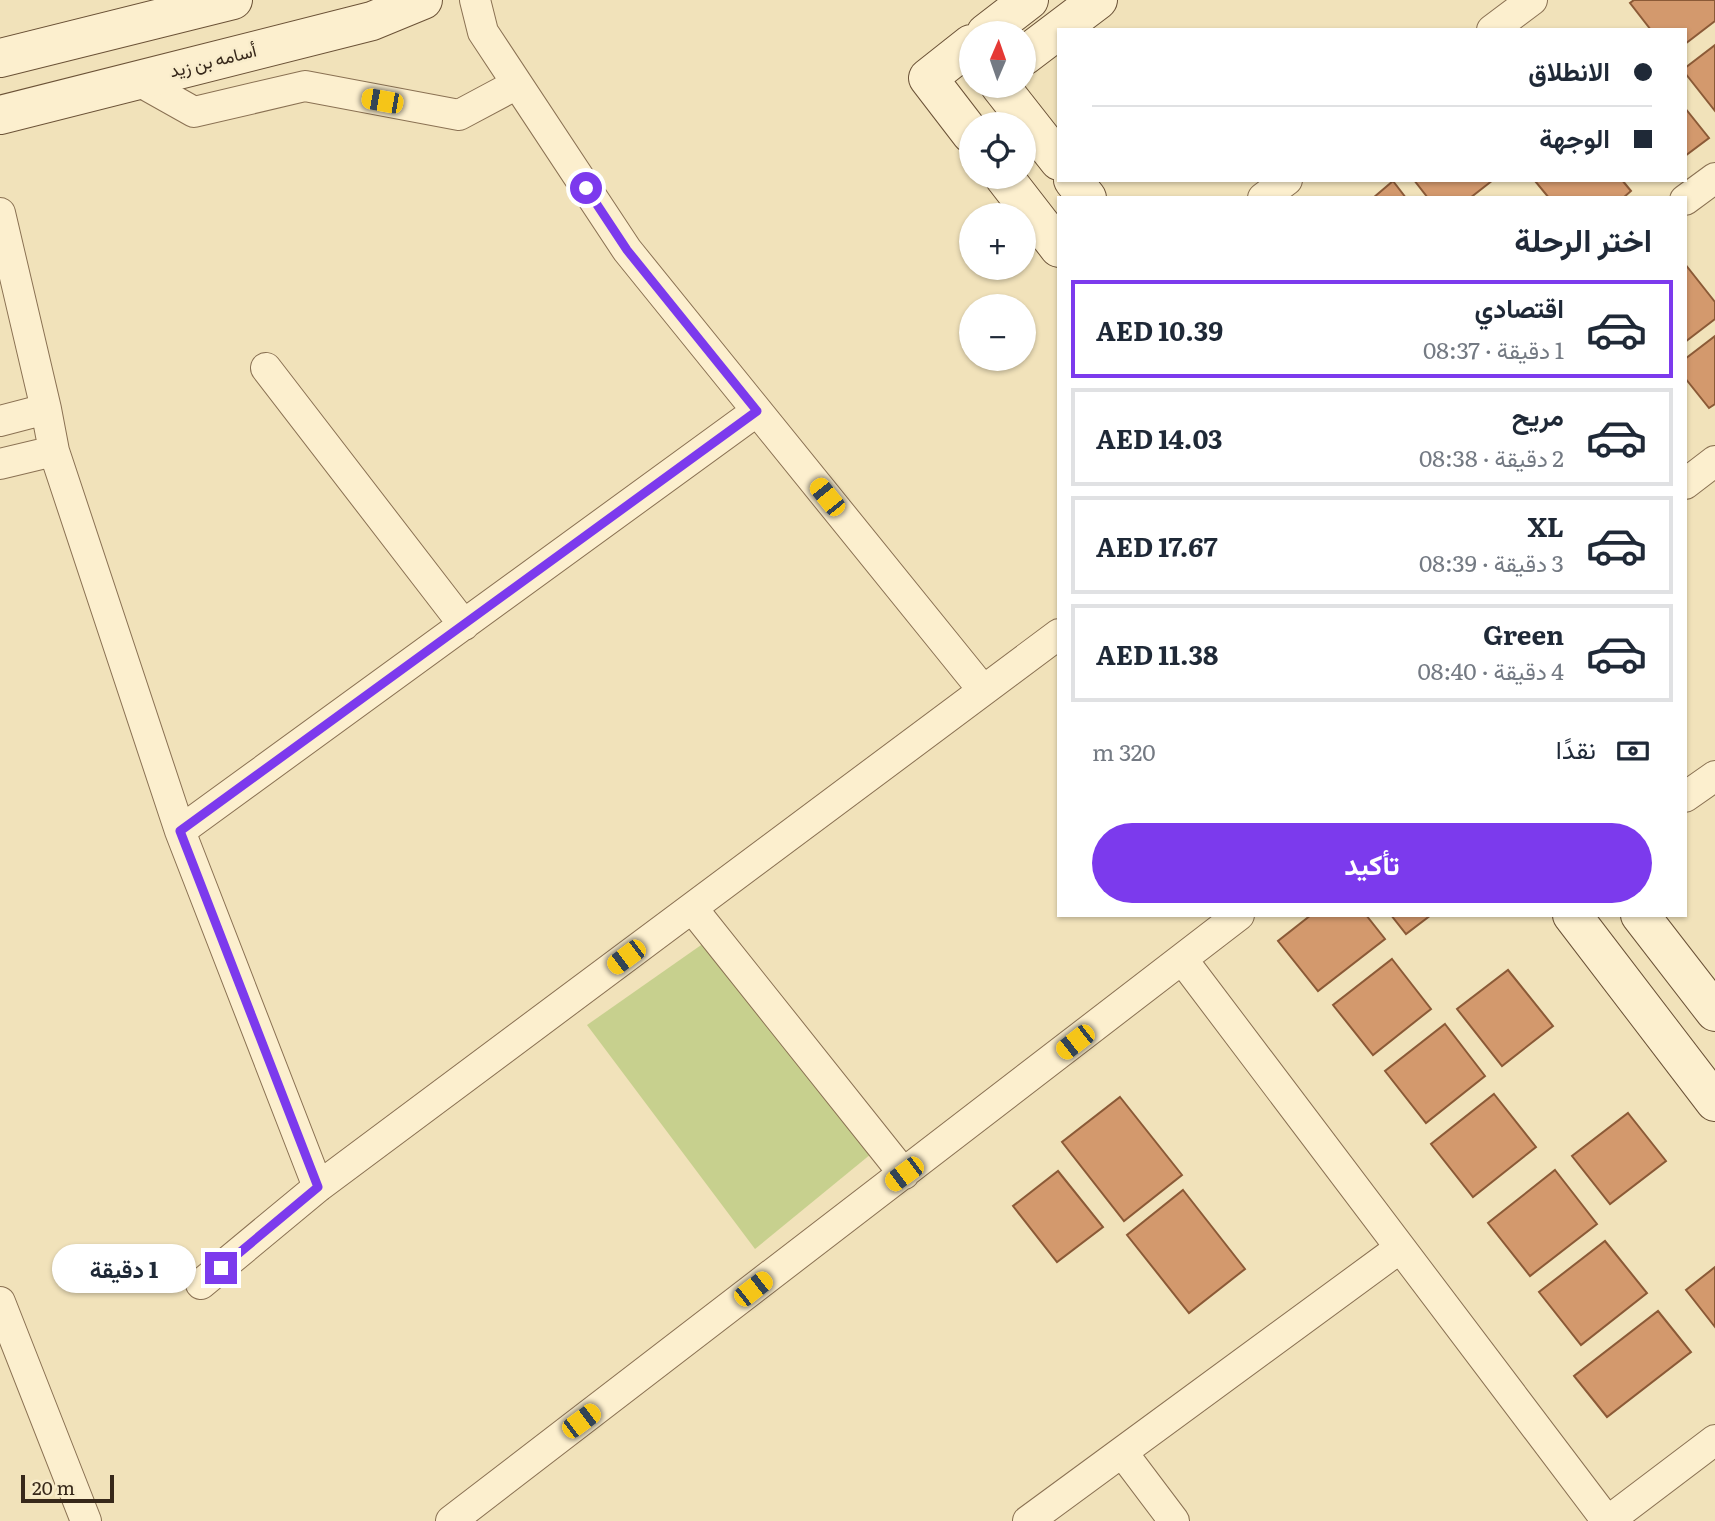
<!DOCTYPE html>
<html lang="ar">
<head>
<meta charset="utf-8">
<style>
  :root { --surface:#fff; --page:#f6f6f7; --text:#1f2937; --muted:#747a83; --line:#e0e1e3; --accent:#7c3aed }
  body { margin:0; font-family:Literata,Vazirmatn,serif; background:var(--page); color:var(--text); direction:rtl; height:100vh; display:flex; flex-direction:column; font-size:26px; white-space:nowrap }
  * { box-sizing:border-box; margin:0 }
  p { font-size:23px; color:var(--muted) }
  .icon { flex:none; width:38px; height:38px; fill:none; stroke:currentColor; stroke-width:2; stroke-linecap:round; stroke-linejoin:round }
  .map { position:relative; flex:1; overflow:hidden; direction:ltr }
  .drawer { position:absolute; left:1057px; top:196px; width:630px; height:721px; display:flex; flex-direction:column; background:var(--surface); border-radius:0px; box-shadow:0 2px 5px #0004; direction:rtl }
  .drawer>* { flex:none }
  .top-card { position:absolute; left:1057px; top:28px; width:630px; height:154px; border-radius:0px; box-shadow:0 2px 5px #0004; direction:rtl; display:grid; align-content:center; height:154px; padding:0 35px; background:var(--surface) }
  .needle { width:46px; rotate:2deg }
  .tools { position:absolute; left:959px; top:21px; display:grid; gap:14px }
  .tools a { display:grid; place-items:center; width:77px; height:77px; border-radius:50%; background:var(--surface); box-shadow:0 2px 5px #0004; font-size:35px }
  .scale { position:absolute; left:21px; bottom:18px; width:93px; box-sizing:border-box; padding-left:7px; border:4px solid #37281a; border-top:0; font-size:19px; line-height:24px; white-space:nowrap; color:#37281a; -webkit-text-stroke:5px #f8eccb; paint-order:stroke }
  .end { position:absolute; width:32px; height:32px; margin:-16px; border:9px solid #7c3aed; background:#fff; box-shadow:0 0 0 4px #fff }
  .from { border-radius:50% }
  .bubble { position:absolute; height:49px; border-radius:24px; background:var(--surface); box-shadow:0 2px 5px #0004; font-size:23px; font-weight:700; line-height:49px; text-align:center; direction:rtl }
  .car { position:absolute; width:21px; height:42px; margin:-21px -10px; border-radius:9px; box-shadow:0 0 5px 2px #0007; background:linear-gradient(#f5c518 24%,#345 0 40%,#f5c518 0 76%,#345 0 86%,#f5c518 0) }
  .top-card b { display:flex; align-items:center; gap:24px; height:66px; font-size:26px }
  .top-card b+b { border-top:2px solid var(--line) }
  .top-card i { width:18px; height:18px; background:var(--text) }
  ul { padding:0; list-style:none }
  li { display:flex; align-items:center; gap:21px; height:98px; margin:0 14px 10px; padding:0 21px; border:4px solid var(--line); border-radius:0px }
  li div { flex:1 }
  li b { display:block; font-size:26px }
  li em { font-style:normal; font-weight:700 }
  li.selected { border-color:var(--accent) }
  li>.icon { width:63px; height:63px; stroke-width:1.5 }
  h2 { padding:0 35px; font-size:32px; line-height:84px }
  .pay { display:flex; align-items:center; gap:18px; height:77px; padding:0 35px; font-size:26px }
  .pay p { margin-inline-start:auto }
  .cta { display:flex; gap:14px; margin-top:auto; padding:14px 35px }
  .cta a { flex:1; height:80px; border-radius:42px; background:var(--accent); color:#fff; font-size:28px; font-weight:700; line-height:80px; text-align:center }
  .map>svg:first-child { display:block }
  .green { fill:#c7d08e }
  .building { fill:#d3996d; stroke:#8b5a37; stroke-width:2 }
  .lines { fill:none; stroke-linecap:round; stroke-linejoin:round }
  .street-casing { stroke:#8a7153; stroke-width:32 }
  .secondary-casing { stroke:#6b5237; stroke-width:40 }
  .street { stroke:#fcefce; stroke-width:30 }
  .secondary { stroke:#fcefce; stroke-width:38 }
  .route { stroke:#7c3aed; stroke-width:9 }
  .labels { text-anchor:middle; stroke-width:5; stroke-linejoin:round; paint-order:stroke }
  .street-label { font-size:18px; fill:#37281a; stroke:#f8eccb }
</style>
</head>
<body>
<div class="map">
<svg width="1715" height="1521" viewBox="0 0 1715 1521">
  <rect width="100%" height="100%" fill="#f1e2ba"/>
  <path class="green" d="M704,943l167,211 -116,95 -168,-224z"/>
  <path class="building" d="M1634,0h81v21l-30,23v-14h-34l-21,-27z
    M1715,45v66l-30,-38v-5z
    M1685,108l24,30 -24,18z
    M1414,180h79l-23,18h-42z
    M1622,180l9,11 -8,7h-74l-14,-17z
    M1393,181l13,17h-33z
    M1685,264l30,38v17l-30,23z
    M1715,336v68l-6,4 -24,-30v-19z
    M1311,915h55l19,24 -67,52 -40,-50z
    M1391,915h40l-25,19z
    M1392,959l39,50 -58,46 -40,-50z
    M1508,970l45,56 -51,40 -45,-57z
    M1445,1024l40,52 -59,47 -41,-52z
    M1494,1094l42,53 -63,50 -42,-53z
    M1120,1097l62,78 -58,46 -62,-79z
    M1628,1113l38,48 -56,43 -38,-48z
    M1555,1170l42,54 -67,52 -42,-53z
    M1058,1171l45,56 -46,35 -44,-56z
    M1183,1190l62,79 -56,44 -62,-78z
    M1605,1241l42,52 -66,52 -42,-53z
    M1715,1267v60l-29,-37z
    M1658,1311l33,41 -84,65 -33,-41z"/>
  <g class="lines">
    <g class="street-casing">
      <path id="street" d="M475,0l8,32 144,218 356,440
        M1492,30l40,-30
        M137,80l57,32 111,-26 154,29 58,-31
        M1263,198l24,-18
        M1685,200l30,-22
        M0,213l46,196 8,42 126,380 138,356
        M266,368l198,257
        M0,421l46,-12
        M0,464l54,-13
        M1685,484l30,-23
        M1685,797l30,-21
        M180,831l577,-420
        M692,908l212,266
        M1182,959l425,562
        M201,1284l117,-97 741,-553
        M0,1302l86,219
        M1122,1452l52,69
        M451,1521l788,-606
        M1028,1521l372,-273
        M1608,1521l107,-81"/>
    </g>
    <g class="secondary-casing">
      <path id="secondary" d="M986,33l43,-33
        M971,44l-43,34 43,56
        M1024,56l74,-56
        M0,58l233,-58
        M1000,86l59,75
        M0,115l372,-94 51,-21
        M1004,177l55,71
        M1073,180l14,18
        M1572,915l143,187
        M1640,915l75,97"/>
    </g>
    <use href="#street" class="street"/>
    <use href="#secondary" class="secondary"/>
  </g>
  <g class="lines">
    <path class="route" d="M221,1268l97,-81 -138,-356 577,-420 -130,-161 -41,-62"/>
  </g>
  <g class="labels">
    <g class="street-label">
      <text transform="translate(213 61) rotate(-14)" y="6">أسامه بن زيد</text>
    </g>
  </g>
</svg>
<div class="tools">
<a><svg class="needle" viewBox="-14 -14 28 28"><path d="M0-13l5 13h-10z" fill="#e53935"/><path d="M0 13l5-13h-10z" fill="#747a83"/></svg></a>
<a><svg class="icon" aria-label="locate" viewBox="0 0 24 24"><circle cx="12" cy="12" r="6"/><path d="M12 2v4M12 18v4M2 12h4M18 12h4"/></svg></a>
<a>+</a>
<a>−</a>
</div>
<div class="scale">20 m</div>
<i class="end from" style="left:586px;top:188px"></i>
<i class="end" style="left:221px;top:1268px"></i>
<div class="bubble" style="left:52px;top:1244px;width:144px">1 دقيقة</div>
<i class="car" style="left:382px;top:101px;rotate:280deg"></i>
<i class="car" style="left:827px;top:497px;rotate:321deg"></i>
<i class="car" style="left:626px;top:957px;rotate:233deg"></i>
<i class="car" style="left:1075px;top:1042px;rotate:232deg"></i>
<i class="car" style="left:904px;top:1174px;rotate:233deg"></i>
<i class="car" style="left:753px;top:1289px;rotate:52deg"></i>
<i class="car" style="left:581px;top:1421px;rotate:53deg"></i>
<div class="top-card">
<b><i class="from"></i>الانطلاق</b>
<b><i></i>الوجهة</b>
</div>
<section class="drawer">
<h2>اختر الرحلة</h2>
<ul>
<li class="selected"><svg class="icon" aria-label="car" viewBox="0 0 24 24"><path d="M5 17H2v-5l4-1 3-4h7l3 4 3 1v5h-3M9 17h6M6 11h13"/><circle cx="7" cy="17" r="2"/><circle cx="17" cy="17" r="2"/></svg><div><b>اقتصادي</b><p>1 دقيقة · 08:37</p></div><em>AED 10.39</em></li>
<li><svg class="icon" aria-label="car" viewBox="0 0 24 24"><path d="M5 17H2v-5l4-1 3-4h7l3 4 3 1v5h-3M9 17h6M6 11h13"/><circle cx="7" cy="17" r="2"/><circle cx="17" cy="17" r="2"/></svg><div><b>مريح</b><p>2 دقيقة · 08:38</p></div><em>AED 14.03</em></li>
<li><svg class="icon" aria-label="car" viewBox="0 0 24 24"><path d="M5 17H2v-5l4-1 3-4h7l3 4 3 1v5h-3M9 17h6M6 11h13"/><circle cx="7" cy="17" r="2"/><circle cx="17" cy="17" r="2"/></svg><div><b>XL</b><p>3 دقيقة · 08:39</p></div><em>AED 17.67</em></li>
<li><svg class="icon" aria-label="car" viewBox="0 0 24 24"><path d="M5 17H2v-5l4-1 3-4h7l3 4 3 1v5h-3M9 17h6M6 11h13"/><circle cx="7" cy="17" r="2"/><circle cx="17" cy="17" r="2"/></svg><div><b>Green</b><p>4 دقيقة · 08:40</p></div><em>AED 11.38</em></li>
</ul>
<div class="pay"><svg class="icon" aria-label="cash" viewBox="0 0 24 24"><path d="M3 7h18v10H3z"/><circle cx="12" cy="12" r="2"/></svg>نقدًا<p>320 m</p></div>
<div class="cta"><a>تأكيد</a></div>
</section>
</div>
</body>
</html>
